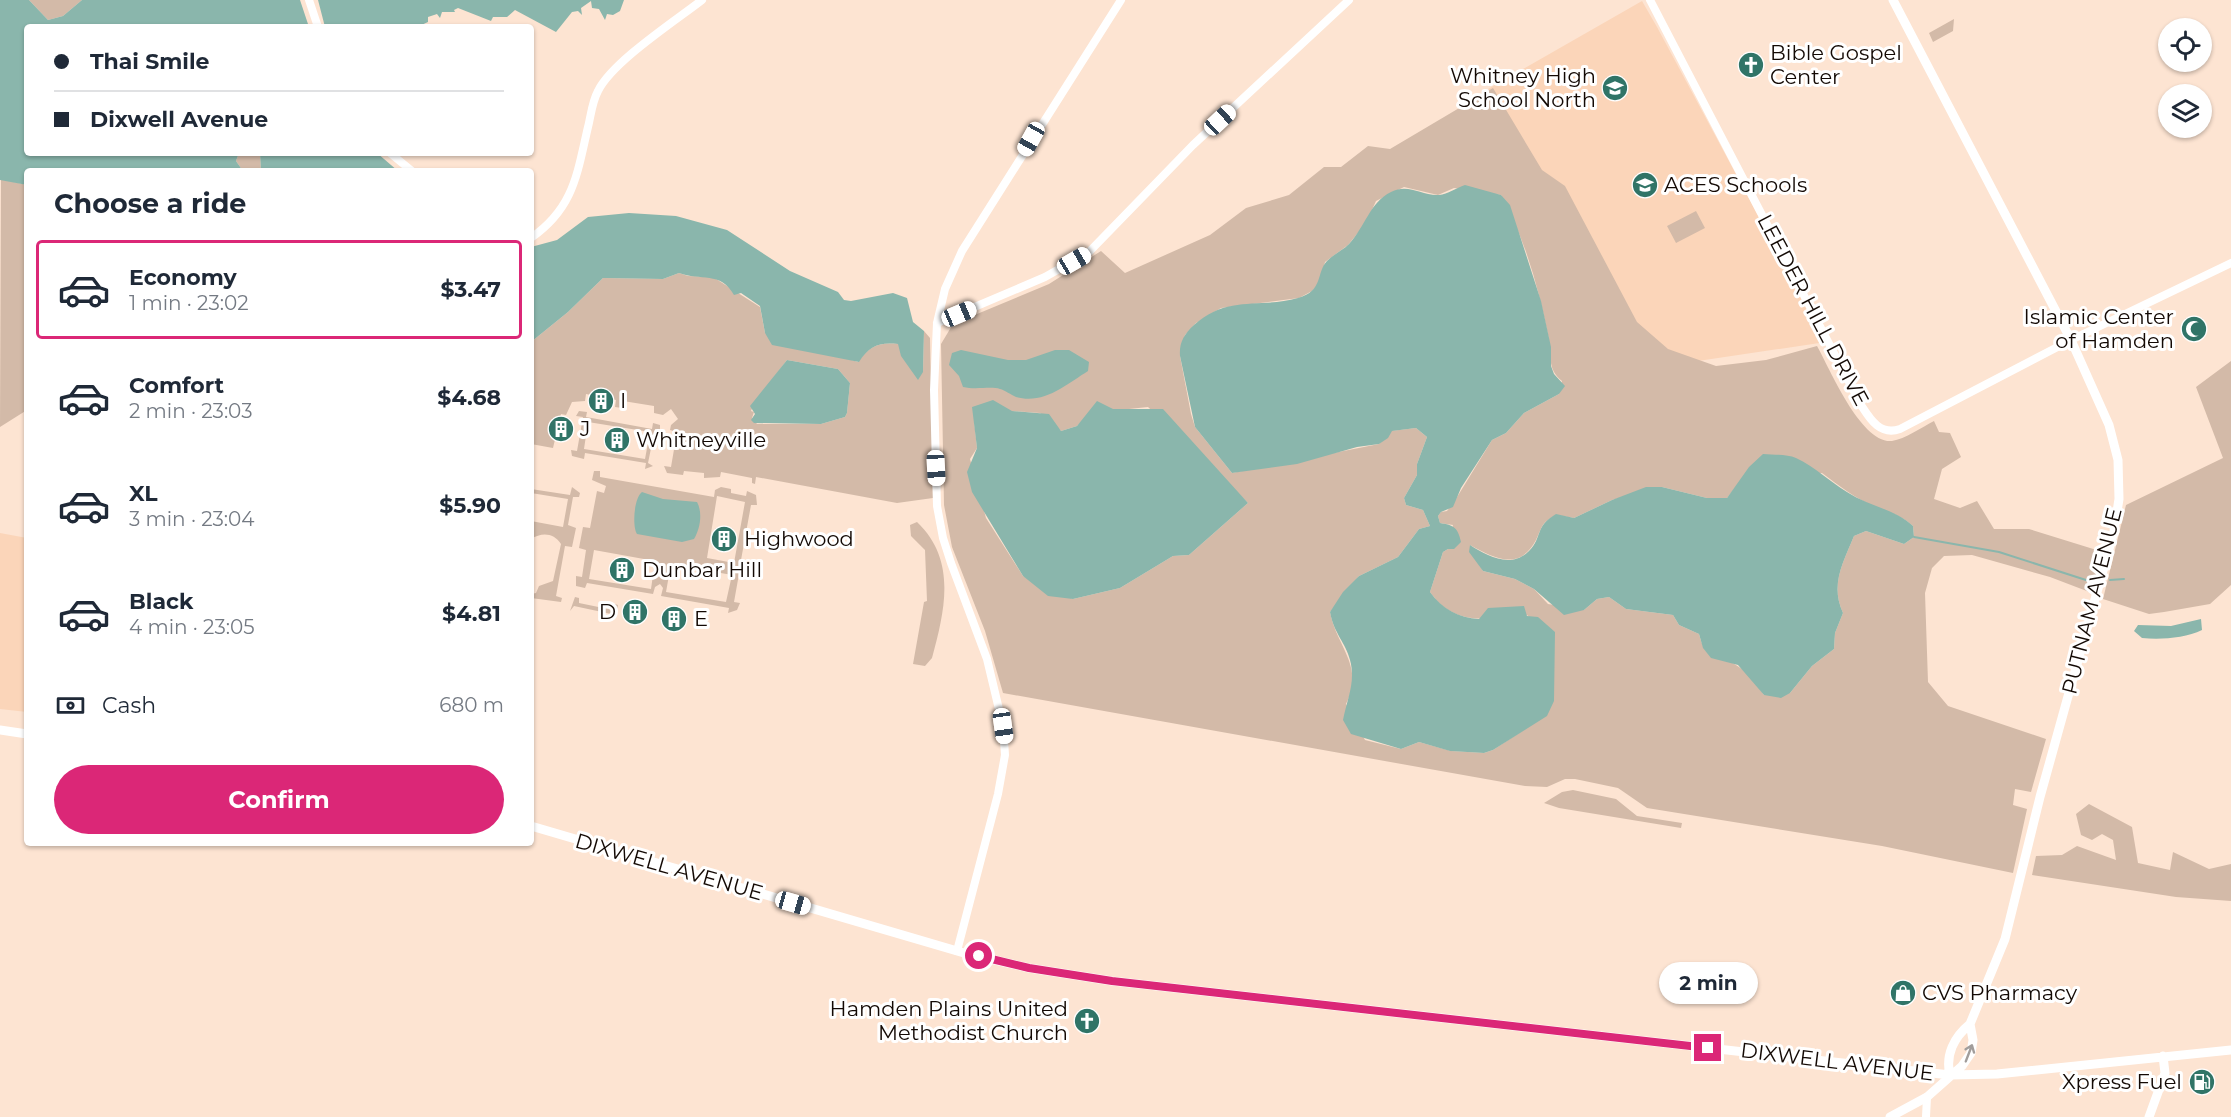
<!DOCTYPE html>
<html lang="en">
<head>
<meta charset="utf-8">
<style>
  :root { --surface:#fff; --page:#f2f2f3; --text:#1f2937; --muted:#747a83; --line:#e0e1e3; --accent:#db2777 }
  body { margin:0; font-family:Montserrat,sans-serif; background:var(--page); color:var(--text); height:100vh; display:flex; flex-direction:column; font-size:22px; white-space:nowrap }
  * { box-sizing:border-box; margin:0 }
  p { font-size:20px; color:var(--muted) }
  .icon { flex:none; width:33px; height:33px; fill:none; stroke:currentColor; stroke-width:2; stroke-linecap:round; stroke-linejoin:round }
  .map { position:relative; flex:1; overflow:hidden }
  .drawer { position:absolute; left:24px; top:168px; width:510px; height:678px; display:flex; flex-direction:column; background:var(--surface); border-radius:6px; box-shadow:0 2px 4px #0004 }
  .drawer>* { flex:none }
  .guide { position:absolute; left:24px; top:24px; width:510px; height:132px; border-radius:6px; box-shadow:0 2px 4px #0004; display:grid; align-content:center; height:132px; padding:0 30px; background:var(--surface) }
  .tools { position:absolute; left:2158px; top:18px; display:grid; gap:12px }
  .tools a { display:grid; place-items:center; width:54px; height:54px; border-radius:50%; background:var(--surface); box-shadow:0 2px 4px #0004; font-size:30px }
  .end { position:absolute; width:27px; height:27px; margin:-14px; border:8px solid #db2777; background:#fff; box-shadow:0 0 0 3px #fff }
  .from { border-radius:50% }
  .bubble { position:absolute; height:42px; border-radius:21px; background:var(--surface); box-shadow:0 2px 4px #0004; font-size:20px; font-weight:700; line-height:42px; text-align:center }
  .car { position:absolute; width:18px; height:36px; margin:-18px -9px; border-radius:8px; box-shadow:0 0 4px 2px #0007; background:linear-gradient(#fff 24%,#345 0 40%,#fff 0 76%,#345 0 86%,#fff 0) }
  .guide b { display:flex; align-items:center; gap:21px; height:57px; font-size:22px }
  .guide b+b { border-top:2px solid var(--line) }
  .guide i { width:15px; height:15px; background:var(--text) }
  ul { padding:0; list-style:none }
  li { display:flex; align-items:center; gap:18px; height:99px; margin:0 12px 9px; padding:0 18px; border:3px solid transparent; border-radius:6px }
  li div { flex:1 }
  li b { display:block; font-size:22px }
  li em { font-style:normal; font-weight:700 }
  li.on { border-color:var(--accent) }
  li>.icon { width:54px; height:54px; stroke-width:1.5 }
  h2 { padding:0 30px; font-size:27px; line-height:72px }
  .pay { display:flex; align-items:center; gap:15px; height:66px; padding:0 30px; font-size:22px }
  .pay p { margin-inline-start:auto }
  .primary-button { display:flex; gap:12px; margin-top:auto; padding:12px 30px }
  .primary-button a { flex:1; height:69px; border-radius:36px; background:var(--accent); color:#fff; font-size:24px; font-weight:700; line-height:69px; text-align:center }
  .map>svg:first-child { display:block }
  .built { fill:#fbd5b9 }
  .green { fill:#d3baa8; fill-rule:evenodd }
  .water { fill:#8ab6ac }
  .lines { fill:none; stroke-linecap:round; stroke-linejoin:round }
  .stream { stroke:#8ab6ac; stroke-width:2 }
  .minor { stroke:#fff; stroke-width:8 }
  .major { stroke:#fff; stroke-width:9 }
  .oneway { stroke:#a19d9b }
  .route { stroke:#db2777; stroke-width:8 }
  .labels { text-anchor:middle; stroke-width:6; stroke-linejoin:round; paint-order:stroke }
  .poi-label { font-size:21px; fill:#130904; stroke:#fff; text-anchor:start }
  .street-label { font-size:21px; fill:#130904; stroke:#fff }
</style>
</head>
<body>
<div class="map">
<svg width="2231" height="1117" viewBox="0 0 2231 1117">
  <rect width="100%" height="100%" fill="#fde4d2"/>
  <path class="built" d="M1642,1l15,26 169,315 -175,26 -163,-279z
    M0,533l27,5v174l-27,-3z"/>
  <path class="green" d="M29,0h53l-19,16 -15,4z
    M1954,19l-1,12 -20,11 -4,-9z
    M1493,88l49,82 23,16 72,136 31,27 48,17 50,-6 51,-14c13,23 44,98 75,95 13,-2 30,-14 42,-20l5,11 11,1 11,24 -19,12 -8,30 26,9 17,-7 17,28h35l74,23 -11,41 -42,-16 -78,-22 -28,1 -12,12 -7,25 3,89 20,24 98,33 -15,53 -16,-3 -2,16 14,4 -14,64 -131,-27 -235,-38 -29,-20 -43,-9h-10l-18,8 -22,-1 -522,-93 -18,-62 -33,-84 -8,-42 -3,-161 12,-20 96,-40 52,-33 24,22 85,-38 36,-27 43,-13 35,-28h17l27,-21 22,3zM1404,187l34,8 16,-7 47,7c24,44 37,91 47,140 4,18 -2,34 14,46l-3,13 -35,19 -18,20 -14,7 -38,62 -7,9 -6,1 -3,4 2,7 13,2 -5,24 -5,3 -13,40c25,36 59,26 97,23l3,3 -5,111 -32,21 -9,3 -33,-2 -32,-9 -18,7 -36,-9 -19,-36c19,-38 -9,-56 -16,-92l29,-36 39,-19 21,-28 11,-3 -7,-16 -17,-5 -2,-7 13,-23v-11l10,-27 -11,-9 -25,3 -12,13 -147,29 -37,-46 -4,-13 -11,-58 5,-21 11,-12 25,-15 78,-10 13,-7 8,-9 5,-20 23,-17 18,-22 10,-22zM1148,407l100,96 -59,52 -16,1 -53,32 -47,11 -50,-23 -37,-58 -16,-59 7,-11 -3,-28 38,-9 28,2 21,18 16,-5 14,-13zM1822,473c17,13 33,25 53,34 15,6 26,8 38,19l1,11 -10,7 -38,-13 -12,5c-11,27 -24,49 -11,77l-8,20 -1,16 -22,17 -22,27 -26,2c-7,-10 -14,-21 -25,-28 -21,-15 -32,-1 -40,-33l-20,-9 -6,-10 -47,-6 -17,-12 -12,2 -13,11 -36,-6 -14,-15 -19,-10 -32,-8 -13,-26c24,13 49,27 66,-5 7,-15 5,-17 20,-25l18,3 38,-18 50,-13 45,11h20l12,-15z
    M239,153h21l1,18h-18l-7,-10z
    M1,179l26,6v225l-27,17z
    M1696,211l9,17 -29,15 -9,-17z
    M679,273l9,3 25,1 47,30 5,26 93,29c11,-16 21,-20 41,-18l24,28 1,-41 6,7 3,160 -36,5 -141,-26 -1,7 -3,-1v-5l-31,-6 -1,5 -16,1v-5l-20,-2 -1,4 -16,-2 -3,-7 7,1 6,-35 -7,-2 1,-5 7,-6 -7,-10 -8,6 -9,-2v-7l-31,-5 -1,7 -7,-1 1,-7 -30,-6 -1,7 -13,1 -6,13 -5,-1 -8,34 -22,-4v-102l37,-30 35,-34 60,1zM787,360l51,9 12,14 -3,30 -2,4 -24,7h-64l-5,-6 2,-6 -3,-1 3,-7z
    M2231,361v224l-21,19 -46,8 -15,2 -46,-15 23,-94 97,-47 -27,-71z
    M579,411l8,1 -1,5 66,12 1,-6 7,2v5l-5,-1 -7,34 5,3 -8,3 1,-6 -61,-10 -1,6 -12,-3 -1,-6 6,1 6,-34 -7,-1zM588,422l62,10 -5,27 -61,-10z
    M594,471h6v6l114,20 1,-7 6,-3 10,2v4l15,3 1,-5 9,4 1,10h-6l-12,66 6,1v3l-6,-1 -5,28 6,1 -3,7 -9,3 1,-5 -68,-12 2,-8 -3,-4 -5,3 -2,7 -66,-11 -2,5 -9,-2v-10l6,1 4,-27 -7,-2 4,-21 7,1 7,-37 7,2 2,-7 -14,-6zM717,496l28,6 -11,61 -27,-5zM594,550l61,11 -4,28 -62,-10zM671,564l61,11 -6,27 -60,-10z
    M572,487l8,6 -1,4h-6l-5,28 8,3 -4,19 -7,-1 -9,50 6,2 -1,4 -30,-4v-4l5,-1 3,-7 14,-5 8,-37c-7,-11 -19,-12 -30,-5v-18l32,6 5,-28 -37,-6v-4l39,6z
    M917,522c40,38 28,88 15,136l-7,8 -12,-2 11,-62 3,-1 -2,-51 -14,-14 -1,-11z
    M575,597l4,1v5l34,7 2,-6 3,1 -2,10 -42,-9 -4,5z
    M1573,790l43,9 21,17 45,7 -1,5 -122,-20 -15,-5 18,-11z
    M2089,804l43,23 6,36 32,7 3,-18 36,17 22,-5v37l-55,-4 -144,-22 4,-19 26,-1 15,-9 39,14 -3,-20 -11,-6 -10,6 -11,-5 -5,-21z"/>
  <path class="water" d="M0,0h29l19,20 15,-4 19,-16h218l9,27h-282v126h212l-3,8 7,10h-216v14l-27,-5z
    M318,0h306l-4,11 -7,4 -6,-1 -2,6 -6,-11 -7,-1 -1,-7 -10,7 1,7 -4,-4 -6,1 -16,20 -41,-22 -8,7h-14l-2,4 -33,-13 -4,2 1,2h-13l-2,6 -3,-4 -9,3v5l-11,5h-92z
    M260,153h117l21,18h-137z
    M1465,185l36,10 9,10 31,96 10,46v19l3,8 11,12 -6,8 -35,19 -18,20 -14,7 -31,48 -8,19 -12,5 -3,4 2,7c14,2 18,5 21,19l-7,7h-6l-5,3 -13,40c12,17 29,26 49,27l9,-11 36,-2 3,10 11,1 17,15 -1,69 -7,15 -54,34 -9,3 -34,-2 -31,-9 -18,7 -50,-15 -8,-14c4,-21 13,-38 7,-60 -4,-17 -16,-26 -20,-48l13,-20 16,-16 39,-19 21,-28 11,-3 -7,-16 -17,-5 -2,-7 13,-23v-11l10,-27 -11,-9 -24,3 -4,7 -9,6 -22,3 -60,17 -65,9 -37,-46 -15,-71c-1,-13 4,-22 14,-31 34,-31 66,-16 104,-27 26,-7 18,-26 29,-37 7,-7 16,-11 22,-17 16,-17 21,-42 42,-52 18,-9 30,4 48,3 9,-1 17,-7 26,-10z
    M629,213l47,3 51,14 63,41 48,21 6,8 7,1 42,-8 14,5 6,24 11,9 -1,41 -5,8 -17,-24 -3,-12c-19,-2 -29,2 -39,18l-87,-17 -7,-12 -5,-27 -19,-13 -7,2c-13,-24 -34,-14 -55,-22l-16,6 -60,-1 -35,34 -37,30v-95l26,-7 31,-23z
    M961,350l47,10h18l29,-10h14l20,12 -1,9c-21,13 -44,34 -72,26 -5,-2 -11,-7 -16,-8 -9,-3 -24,1 -37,-2l-4,-11 -10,-11 3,-12z
    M787,360l51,9 12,14 -3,30 -2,4 -24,7 -67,-1 -3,-3 4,-6 -5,-8z
    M993,400l19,11 37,3 12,17 16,-5 20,-25 16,8h50l85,94 -59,52 -16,1 -53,32 -47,11 -25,-3 -25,-20 -51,-84 -5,-20 10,-24 -5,-41z
    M1763,454c11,1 24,0 33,4 19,9 33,23 51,34 21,14 48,17 66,34l1,11 -10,7 -38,-13 -12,5c-11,27 -24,49 -11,77l-8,20 -1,16 -22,17 -22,27 -9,5 -17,-3 -26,-30 -27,-7 -8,-10 -4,-14 -20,-9 -6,-10 -47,-6 -17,-12 -12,2 -13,11 -20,5 -30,-26 -19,-10 -32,-8 -14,-19 1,-7c17,11 41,24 59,6 14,-14 5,-24 27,-37l18,4 38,-18 34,-13h16l45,11h20l22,-31z
    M642,492l21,7 34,3c6,11 3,27 -3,37l-12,3 -45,-8c-5,-8 -3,-36 5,-42z
    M2201,619l1,11c-17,8 -41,10 -60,8l-8,-7 4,-6 33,1z"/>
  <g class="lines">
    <path class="stream" d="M1914,537l85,15 90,29
      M2110,580l14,-1"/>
    <path class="minor" d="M309,0l9,27
      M1650,0l211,405c9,14 19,31 39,24l171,-89 160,-77
      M390,153l22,18
      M531,238c43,-30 46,-64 57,-111 3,-12 4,-25 10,-36 14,-29 77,-70 104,-91
      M937,323l108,-46 44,-25 104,-107 156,-145
      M957,951l41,-157 7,-39 -2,-29 -16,-67 -36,-96 -8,-25 -6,-32 -3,-116 3,-67 8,-34 17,-38 159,-251
      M1926,1117l1,-20"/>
    <path class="major" d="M1893,0l178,340 38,85 9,35 1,39 -5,32 -74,266 -35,142 -35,85c-16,13 -25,31 -20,51
      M0,730l27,4
      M531,826l433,127 65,15 83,13 838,94 47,-1 234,-24
      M1890,1117l37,-20 35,-31 9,-13 2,-13 -3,-16
      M2149,1117l16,-44 -2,-17"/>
  </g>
  <defs><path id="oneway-shaft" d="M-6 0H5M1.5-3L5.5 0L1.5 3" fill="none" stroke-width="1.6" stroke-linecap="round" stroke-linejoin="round" transform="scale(1.5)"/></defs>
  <use class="oneway" href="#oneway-shaft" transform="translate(1969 1053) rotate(-69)"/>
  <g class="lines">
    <path class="route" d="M979,956l50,12 83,13 596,67"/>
  </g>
  <defs>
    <g id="church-disc" transform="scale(1.35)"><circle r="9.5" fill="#307467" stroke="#fff"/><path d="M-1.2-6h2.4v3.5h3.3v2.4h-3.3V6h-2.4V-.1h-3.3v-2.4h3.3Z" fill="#fff"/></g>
    <g id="school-disc" transform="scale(1.35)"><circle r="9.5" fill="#307467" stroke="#fff"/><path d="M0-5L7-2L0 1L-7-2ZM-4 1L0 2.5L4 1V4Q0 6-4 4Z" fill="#fff"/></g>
    <g id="mosque-disc" transform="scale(1.35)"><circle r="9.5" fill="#307467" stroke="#fff"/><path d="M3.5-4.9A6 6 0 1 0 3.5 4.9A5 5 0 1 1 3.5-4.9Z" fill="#fff"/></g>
    <g id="building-disc" transform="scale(1.35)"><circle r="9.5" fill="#307467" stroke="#fff"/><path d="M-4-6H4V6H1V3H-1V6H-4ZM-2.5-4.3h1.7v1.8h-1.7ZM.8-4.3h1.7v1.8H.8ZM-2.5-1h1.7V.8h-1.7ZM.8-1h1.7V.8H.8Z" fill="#fff"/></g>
    <g id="shop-disc" transform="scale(1.35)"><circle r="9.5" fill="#307467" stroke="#fff"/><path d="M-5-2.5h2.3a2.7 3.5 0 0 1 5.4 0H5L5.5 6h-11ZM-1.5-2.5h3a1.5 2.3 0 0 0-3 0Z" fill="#fff"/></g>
    <g id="fuel-disc" transform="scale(1.35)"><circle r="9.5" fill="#307467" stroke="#fff"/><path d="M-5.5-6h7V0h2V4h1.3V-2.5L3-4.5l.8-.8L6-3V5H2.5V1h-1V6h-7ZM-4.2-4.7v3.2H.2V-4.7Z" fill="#fff"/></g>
  </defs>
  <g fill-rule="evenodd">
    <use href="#church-disc" x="1751" y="65"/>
    <use href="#school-disc" x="1615" y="88"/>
    <use href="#school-disc" x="1645" y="185"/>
    <use href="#mosque-disc" x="2194" y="329"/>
    <use href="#building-disc" x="601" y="401"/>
    <use href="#building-disc" x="561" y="429"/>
    <use href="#building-disc" x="617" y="440"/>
    <use href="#building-disc" x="724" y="539"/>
    <use href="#building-disc" x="622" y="570"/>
    <use href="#building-disc" x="635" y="612"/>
    <use href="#building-disc" x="674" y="619"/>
    <use href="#shop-disc" x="1903" y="993"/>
    <use href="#church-disc" x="1087" y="1021"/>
    <use href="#fuel-disc" x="2202" y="1082"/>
  </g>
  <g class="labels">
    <g class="poi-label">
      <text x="1770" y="60">Bible Gospel<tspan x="1770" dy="24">Center</tspan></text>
      <text x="1596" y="83" text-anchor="end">Whitney High<tspan x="1596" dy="24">School North</tspan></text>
      <text x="1664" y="192">ACES Schools</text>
      <text x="2174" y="324" text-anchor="end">Islamic Center<tspan x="2174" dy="24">of Hamden</tspan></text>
      <text x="620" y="408">I</text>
      <text x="580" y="436">J</text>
      <text x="636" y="447">Whitneyville</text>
      <text x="744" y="546">Highwood</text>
      <text x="642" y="577">Dunbar Hill</text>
      <text x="616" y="619" text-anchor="end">D</text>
      <text x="694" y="626">E</text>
      <text x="1922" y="1000">CVS Pharmacy</text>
      <text x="1068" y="1016" text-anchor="end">Hamden Plains United<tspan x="1068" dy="24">Methodist Church</tspan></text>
      <text x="2182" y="1089" text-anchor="end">Xpress Fuel</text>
    </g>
    <g class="street-label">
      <text transform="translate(1813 310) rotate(62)" y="7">LEEDER HILL DRIVE</text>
      <text transform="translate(2092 601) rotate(-76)" y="7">PUTNAM AVENUE</text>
      <text transform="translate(669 867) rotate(16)" y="7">DIXWELL AVENUE</text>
      <text transform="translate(1837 1062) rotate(7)" y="7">DIXWELL AVENUE</text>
    </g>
  </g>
</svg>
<div class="tools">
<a><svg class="icon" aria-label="locate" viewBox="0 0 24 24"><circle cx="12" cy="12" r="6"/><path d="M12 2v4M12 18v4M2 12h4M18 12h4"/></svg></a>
<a><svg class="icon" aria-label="layers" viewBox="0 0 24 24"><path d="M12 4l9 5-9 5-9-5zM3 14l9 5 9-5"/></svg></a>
</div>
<i class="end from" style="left:979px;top:956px"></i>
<i class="end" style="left:1708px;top:1048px"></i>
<div class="bubble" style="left:1659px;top:962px;width:99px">2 min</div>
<i class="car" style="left:1220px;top:120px;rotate:47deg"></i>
<i class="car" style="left:1031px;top:139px;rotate:209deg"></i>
<i class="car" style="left:1074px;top:261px;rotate:60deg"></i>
<i class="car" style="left:959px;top:314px;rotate:67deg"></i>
<i class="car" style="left:936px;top:468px;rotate:177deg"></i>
<i class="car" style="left:1003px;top:726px;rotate:172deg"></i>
<i class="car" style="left:793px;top:903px;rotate:106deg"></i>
<div class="guide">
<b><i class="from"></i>Thai Smile</b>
<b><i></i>Dixwell Avenue</b>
</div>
<section class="drawer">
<h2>Choose a ride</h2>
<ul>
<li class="on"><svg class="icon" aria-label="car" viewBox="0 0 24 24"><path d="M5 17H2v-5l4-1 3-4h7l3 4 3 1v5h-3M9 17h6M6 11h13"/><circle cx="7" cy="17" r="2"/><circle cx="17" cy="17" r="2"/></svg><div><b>Economy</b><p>1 min · 23:02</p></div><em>$3.47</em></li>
<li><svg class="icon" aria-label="car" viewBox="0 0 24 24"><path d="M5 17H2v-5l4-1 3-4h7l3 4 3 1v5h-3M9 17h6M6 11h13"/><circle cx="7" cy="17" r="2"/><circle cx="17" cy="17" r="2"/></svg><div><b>Comfort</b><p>2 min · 23:03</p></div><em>$4.68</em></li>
<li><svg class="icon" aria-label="car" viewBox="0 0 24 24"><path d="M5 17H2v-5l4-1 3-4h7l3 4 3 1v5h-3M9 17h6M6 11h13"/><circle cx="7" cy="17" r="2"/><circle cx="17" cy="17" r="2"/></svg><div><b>XL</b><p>3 min · 23:04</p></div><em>$5.90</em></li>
<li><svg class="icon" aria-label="car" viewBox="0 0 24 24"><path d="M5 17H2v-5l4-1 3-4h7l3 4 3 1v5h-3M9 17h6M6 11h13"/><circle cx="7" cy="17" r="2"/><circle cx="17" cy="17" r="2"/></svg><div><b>Black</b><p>4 min · 23:05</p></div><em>$4.81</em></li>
</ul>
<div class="pay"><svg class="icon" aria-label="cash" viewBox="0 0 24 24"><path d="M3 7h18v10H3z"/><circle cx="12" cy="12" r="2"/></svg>Cash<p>680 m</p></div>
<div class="primary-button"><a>Confirm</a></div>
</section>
</div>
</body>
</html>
